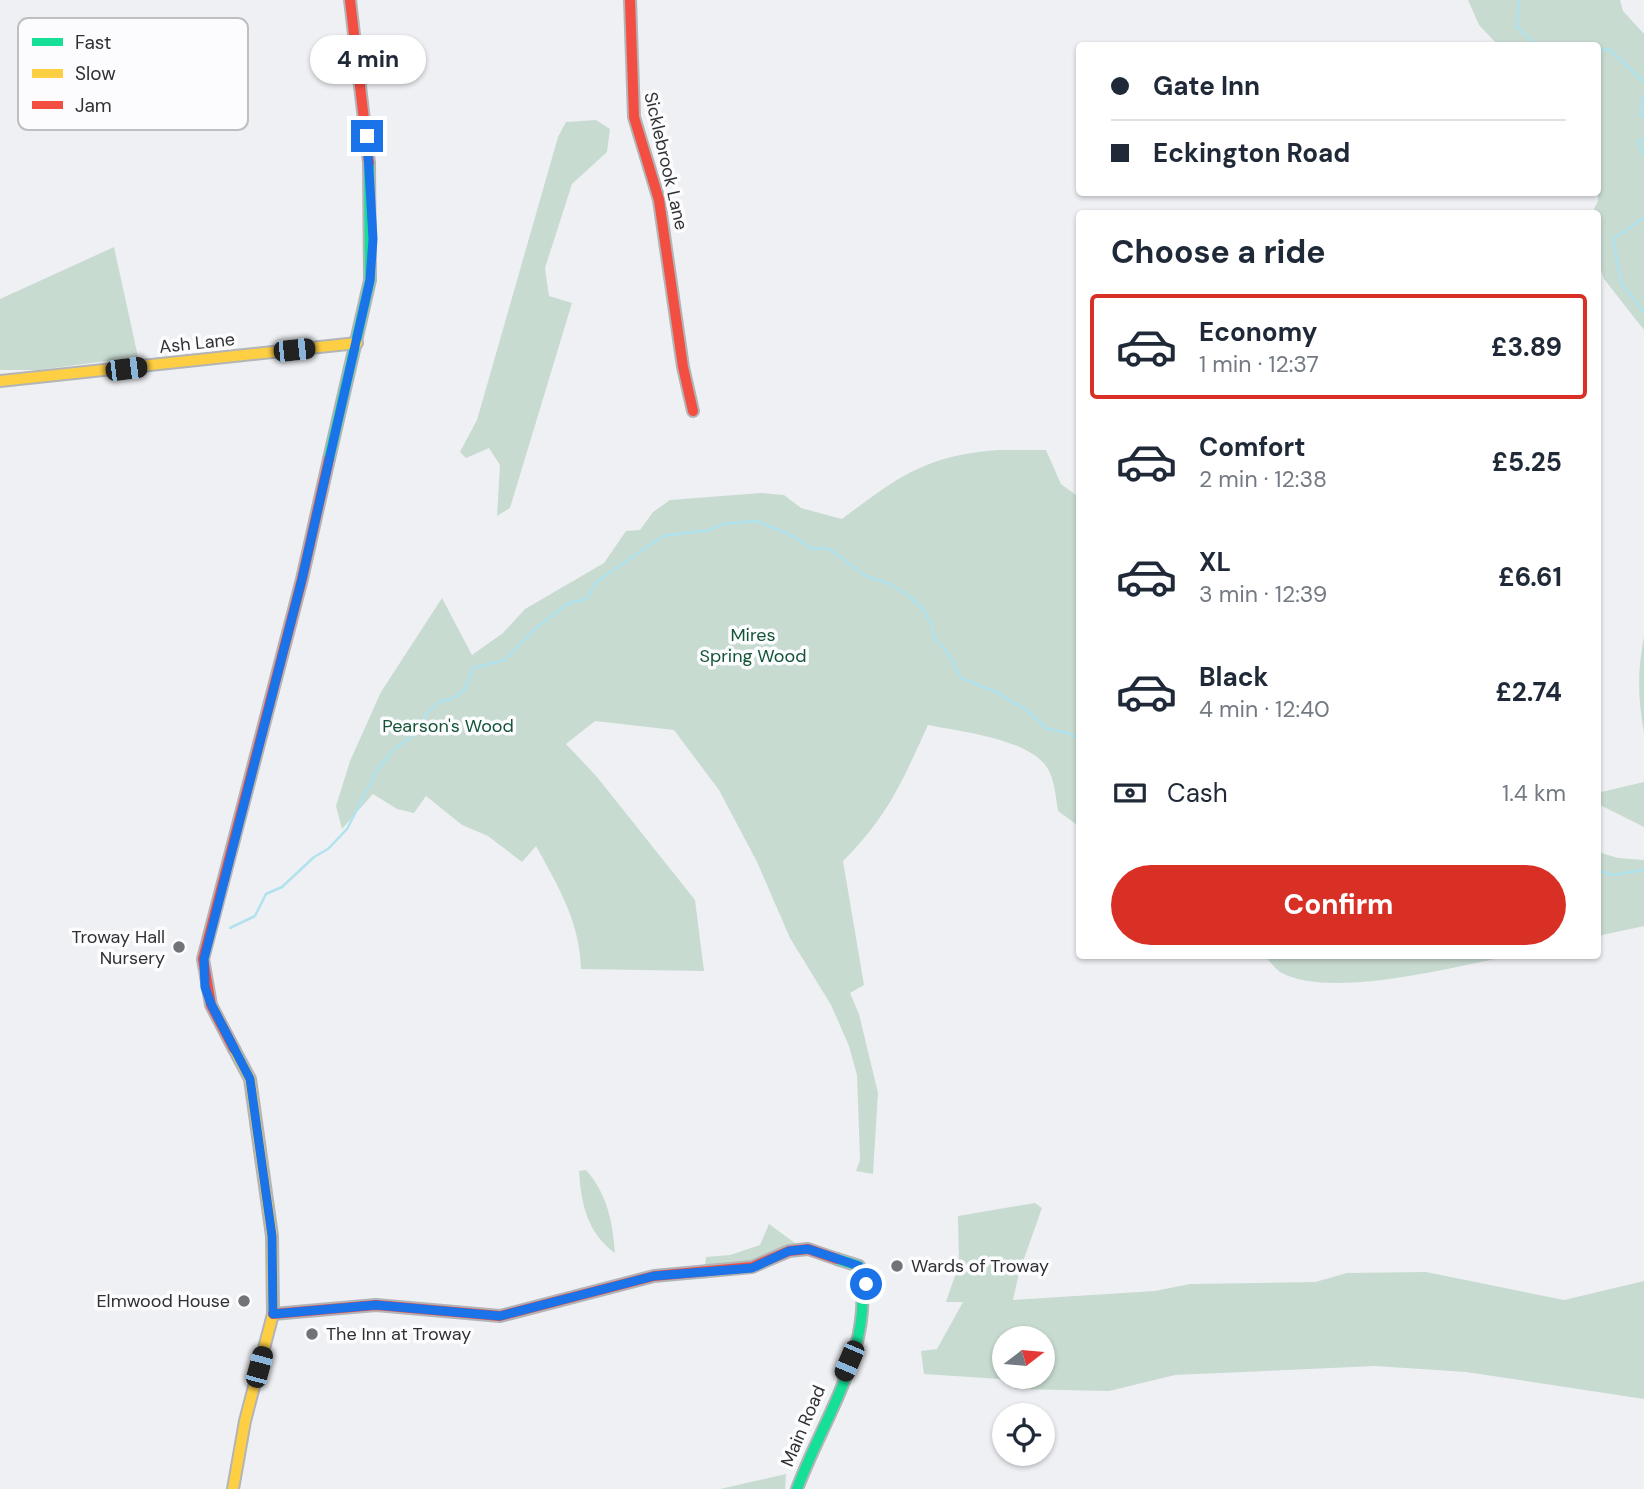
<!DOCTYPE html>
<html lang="en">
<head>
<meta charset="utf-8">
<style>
  :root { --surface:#fff; --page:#f2f2f3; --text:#1f2937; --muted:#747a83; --line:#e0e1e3; --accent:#d93025 }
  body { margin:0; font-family:"DM Sans",sans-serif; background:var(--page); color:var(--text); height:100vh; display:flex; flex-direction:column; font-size:26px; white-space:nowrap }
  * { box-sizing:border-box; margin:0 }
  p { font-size:23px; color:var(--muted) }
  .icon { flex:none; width:38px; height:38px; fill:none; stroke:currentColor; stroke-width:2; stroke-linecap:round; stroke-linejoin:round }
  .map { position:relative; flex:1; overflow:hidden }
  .details { position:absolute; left:1076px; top:210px; width:525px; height:749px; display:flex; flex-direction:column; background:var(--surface); border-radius:7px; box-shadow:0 2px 5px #0004 }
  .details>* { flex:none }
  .guide { position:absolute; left:1076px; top:42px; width:525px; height:154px; border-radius:7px; box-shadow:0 2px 5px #0004; display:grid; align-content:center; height:154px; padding:0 35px; background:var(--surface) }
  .needle { width:46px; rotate:74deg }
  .tools { position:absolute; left:992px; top:1326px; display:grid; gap:14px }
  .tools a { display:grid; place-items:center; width:63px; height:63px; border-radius:50%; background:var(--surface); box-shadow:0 2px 5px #0004; font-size:35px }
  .end { position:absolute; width:32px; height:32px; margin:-16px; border:9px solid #1a73e8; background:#fff; box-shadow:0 0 0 4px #fff }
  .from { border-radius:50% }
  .bubble { position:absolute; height:49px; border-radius:24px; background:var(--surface); box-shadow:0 2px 5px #0004; font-size:23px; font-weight:700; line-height:49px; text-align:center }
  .car { position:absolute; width:21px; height:42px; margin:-21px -10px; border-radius:9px; box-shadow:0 0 5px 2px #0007; background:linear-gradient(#222 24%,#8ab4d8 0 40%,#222 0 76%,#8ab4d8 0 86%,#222 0) }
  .guide b { display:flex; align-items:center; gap:24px; height:66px; font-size:26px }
  .guide b+b { border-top:2px solid var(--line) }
  .guide i { width:18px; height:18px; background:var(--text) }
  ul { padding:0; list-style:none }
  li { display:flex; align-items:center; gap:21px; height:105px; margin:0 14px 10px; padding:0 21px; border:4px solid transparent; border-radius:7px }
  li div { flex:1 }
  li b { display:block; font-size:26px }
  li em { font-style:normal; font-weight:700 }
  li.current { border-color:var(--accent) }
  li>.icon { width:63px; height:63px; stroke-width:1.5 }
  h2 { padding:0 35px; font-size:32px; line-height:84px }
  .pay { display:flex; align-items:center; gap:18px; height:77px; padding:0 35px; font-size:26px }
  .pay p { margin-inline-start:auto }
  .action { display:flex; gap:14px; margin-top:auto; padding:14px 35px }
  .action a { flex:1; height:80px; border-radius:42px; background:var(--accent); color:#fff; font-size:28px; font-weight:700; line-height:80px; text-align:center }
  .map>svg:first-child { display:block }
  .green { fill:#c8dbd1; fill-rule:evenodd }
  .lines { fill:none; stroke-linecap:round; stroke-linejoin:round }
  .stream { stroke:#b1e3ee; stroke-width:2.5 }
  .fast-casing { stroke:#b2b4b6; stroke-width:14 }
  .slow-casing { stroke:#b2b4b6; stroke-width:14 }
  .jam-casing { stroke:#b2b4b6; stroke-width:14 }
  .fast { stroke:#16e098; stroke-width:10 }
  .slow { stroke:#ffcf43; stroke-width:10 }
  .jam { stroke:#f24e42; stroke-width:10 }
  .route { stroke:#1a73e8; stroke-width:9 }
  .poi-dot { fill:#727376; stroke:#fcfcff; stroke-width:2.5 }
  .labels { text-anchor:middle; stroke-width:7; stroke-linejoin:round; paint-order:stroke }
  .street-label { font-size:18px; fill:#2f3032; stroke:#fcfcff }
  .park-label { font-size:18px; fill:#135435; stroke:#fcfcff }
  .poi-label { font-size:18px; fill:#2f3032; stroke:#fcfcff; text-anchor:end }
  .key { fill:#fcfcff; stroke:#bebfc2; stroke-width:2 }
  .key-label { font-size:19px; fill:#2f3032 }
</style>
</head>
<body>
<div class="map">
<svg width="1644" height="1489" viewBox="0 0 1644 1489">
  <rect width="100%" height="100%" fill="#eff0f4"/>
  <path class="green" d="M1468,0h152l3,11 21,23v296l-40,-51 -6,-18v-47l-6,-1 6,-12v-155l-100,-1 -19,-20z
    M596,120l14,9 -3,23 -35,32 -27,84 4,28 23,7 -62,205 -13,8 3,-51 -11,-17 -23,10 -6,-6 17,-32 81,-283 8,-15z
    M114,247l24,110 -100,13h-38v-71z
    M998,450h48l15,34 19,14v329l-22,-16c-2,-12 -3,-26 -8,-38 -14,-34 -89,-41 -122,-48 -26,57 -40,91 -85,136l21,124 -14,8 9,21 19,79 -5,81 -17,-3 4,-11 -3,-85 -8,-29 -18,-41 -41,-67 -33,-76 -38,-72 -45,-60 -79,-9 -29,23 31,33 98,123 9,71 -123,-2c-1,-47 -23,-83 -45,-123l-14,16 -34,-26 -26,-11 -36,-29 -12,17 -17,-4 -24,-15 -31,35 -6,-23 14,-45 31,-69 61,-94 30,57 31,-22 22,-24 79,-46 22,-32 14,-1 13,-18 17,-12 91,-7 23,2 17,13 41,11c56,-42 84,-64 156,-69z
    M1644,637v96c-6,-34 -7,-62 0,-96z
    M1644,782v45l-44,-22 1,-13z
    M1598,852l20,6 26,2v66l-46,10z
    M1265,956h244c-55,11 -181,44 -229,16 -6,-4 -10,-11 -15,-16z
    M586,1170c21,23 27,53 29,83 -28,-20 -34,-50 -36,-82z
    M1035,1203l7,5 -23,65 -6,27 142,-9 35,-7 125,-2 32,-9 79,-1 138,28 80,-19v118l-178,-27 -91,-6 -200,9 -66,16 -94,-2v-9l-91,-6 -3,-23 16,-2 26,-47h-17l13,-38 -1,-48zM1004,1339h39v38h-39z
    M769,1224l30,22 -56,19 -38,1 1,-9 24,-2 30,-10z
    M786,1474l-1,15h-65z"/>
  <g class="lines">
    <path class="stream" d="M1519,0l-2,27 20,19
      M1598,51l11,-2 35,33
      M1644,96l-4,18 4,4
      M1644,138l-6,4 6,14
      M1644,218l-31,21 8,44 23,29
      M1598,870l14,5 32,-5
      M230,928l25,-12 11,-22 16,-7 32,-30 14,-8 19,-20 31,-60 14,-18 25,-19 10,-19 14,-12 13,-3 11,-9 8,-21 32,-8 31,-32 33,-25 18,-4 9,-17 67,-46 46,-6 14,-6 33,-3 35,14 21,14 16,-1 38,28 24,8 19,12 14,13 8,14 3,15 14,15 13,25 35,14 32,19 19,18 21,4 12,7"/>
    <g class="fast-casing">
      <path id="fast" d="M329,459l41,-179 -1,-117
        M797,1489c26,-71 80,-144 62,-223l-22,-7"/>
    </g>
    <g class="slow-casing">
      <path id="slow" d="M0,381l357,-38
        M233,1489l12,-68 28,-107 -1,-78 -22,-157 -16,-30"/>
    </g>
    <g class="jam-casing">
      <path id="jam" d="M350,0l19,163
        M630,0l4,117 25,83 24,167 10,44
        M234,1049l-23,-44 -8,-46 99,-380 27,-120
        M273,1314l103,-9 124,11 154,-40 98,-9 37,-16 19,-2 29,10"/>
    </g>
    <use href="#fast" class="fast"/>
    <use href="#slow" class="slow"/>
    <use href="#jam" class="jam"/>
  </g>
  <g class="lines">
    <path class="route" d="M367,136l6,103 -3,41 -68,299 -98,380 1,28 6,17 39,75 22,157 1,78 103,-9 124,11 154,-40 98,-8 37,-17 19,-2 51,17 7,18"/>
  </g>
  <g class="poi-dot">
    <circle cx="179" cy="947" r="7"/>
    <circle cx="897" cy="1266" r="7"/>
    <circle cx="244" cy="1301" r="7"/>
    <circle cx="312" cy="1334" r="7"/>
  </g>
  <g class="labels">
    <g class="street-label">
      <text transform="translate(666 161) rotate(77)" y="6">Sicklebrook Lane</text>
      <text transform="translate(197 343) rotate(-6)" y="6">Ash Lane</text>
      <text transform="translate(803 1426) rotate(-67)" y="6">Main Road</text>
    </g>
    <g class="park-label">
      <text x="753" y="641">Mires<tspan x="753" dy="21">Spring Wood</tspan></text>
      <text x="448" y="732">Pearson's Wood</text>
    </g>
    <g class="poi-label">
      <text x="165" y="943">Troway Hall<tspan x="165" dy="21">Nursery</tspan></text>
      <text x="911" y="1272" text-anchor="start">Wards of Troway</text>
      <text x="230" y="1307">Elmwood House</text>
      <text x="326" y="1340" text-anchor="start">The Inn at Troway</text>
    </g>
  </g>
  <rect x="18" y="18" width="230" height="112" rx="10" class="key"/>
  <rect x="32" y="38" width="31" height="8" fill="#16e098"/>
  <rect x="32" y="69" width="31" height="9" fill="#ffcf43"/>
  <rect x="32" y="101" width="31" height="8" fill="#f24e42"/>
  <g class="key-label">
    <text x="75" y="49">Fast</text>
    <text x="75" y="80">Slow</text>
    <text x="75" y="112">Jam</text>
  </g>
</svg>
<div class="tools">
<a><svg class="needle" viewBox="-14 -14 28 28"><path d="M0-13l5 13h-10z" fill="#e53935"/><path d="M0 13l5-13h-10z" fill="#747a83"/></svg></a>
<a><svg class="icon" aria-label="locate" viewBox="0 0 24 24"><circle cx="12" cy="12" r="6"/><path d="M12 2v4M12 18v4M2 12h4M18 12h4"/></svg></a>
</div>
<i class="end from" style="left:866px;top:1284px"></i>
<i class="end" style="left:367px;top:136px"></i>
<div class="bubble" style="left:310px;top:35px;width:116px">4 min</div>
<i class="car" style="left:294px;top:350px;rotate:84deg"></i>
<i class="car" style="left:126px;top:369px;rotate:83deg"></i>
<i class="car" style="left:849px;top:1361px;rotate:203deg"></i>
<i class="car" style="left:259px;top:1367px;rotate:15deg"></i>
<div class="guide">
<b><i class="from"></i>Gate Inn</b>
<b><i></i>Eckington Road</b>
</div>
<section class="details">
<h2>Choose a ride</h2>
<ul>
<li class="current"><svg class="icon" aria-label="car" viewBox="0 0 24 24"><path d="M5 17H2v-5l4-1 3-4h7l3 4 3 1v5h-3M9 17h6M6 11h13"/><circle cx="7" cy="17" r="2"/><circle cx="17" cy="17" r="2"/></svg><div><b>Economy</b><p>1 min · 12:37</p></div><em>£3.89</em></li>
<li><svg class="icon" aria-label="car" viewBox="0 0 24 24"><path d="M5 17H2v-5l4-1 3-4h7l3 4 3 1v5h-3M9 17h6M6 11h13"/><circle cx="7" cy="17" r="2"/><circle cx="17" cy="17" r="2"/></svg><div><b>Comfort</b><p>2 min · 12:38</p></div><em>£5.25</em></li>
<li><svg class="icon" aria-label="car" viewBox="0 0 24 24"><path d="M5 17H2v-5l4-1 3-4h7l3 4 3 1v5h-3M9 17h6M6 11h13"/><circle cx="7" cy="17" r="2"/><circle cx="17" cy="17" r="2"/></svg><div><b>XL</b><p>3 min · 12:39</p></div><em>£6.61</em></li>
<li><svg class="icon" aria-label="car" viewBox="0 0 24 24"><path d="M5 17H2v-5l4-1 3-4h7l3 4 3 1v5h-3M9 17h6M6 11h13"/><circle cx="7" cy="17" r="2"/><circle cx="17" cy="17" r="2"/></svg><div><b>Black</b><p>4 min · 12:40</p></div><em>£2.74</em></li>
</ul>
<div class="pay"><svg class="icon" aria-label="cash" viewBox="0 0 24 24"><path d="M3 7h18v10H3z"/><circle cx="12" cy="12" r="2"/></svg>Cash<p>1.4 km</p></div>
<div class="action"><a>Confirm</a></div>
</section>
</div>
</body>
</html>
